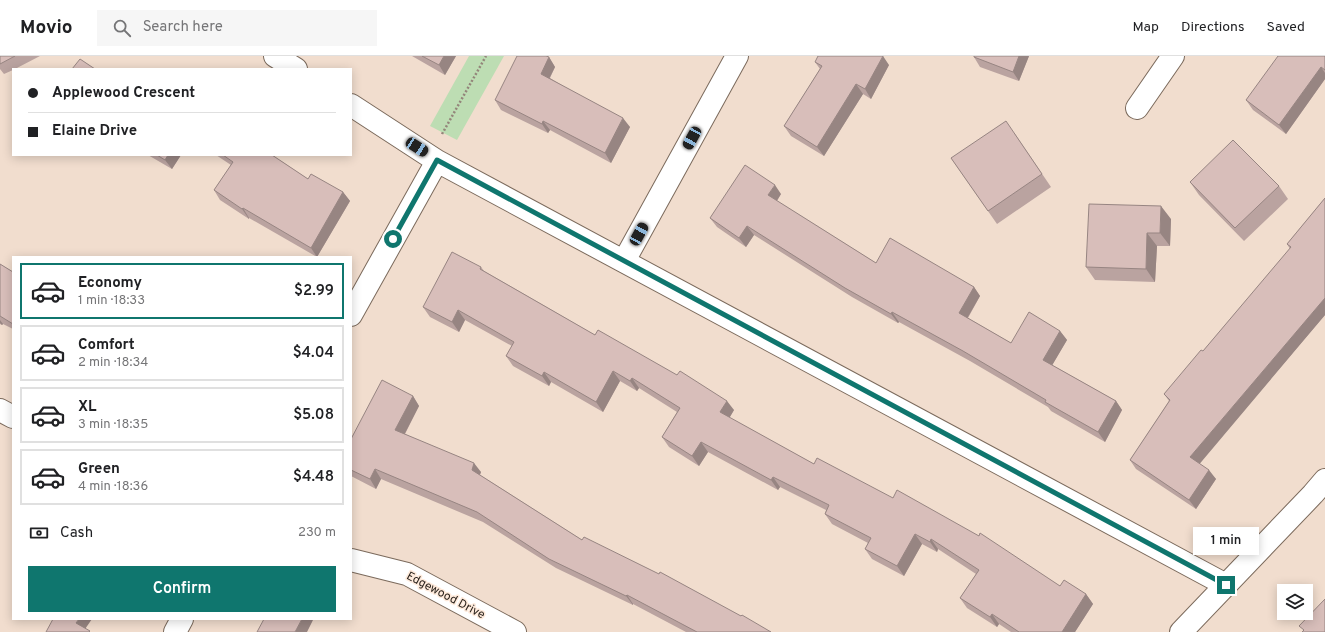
<!DOCTYPE html>
<html lang="en">
<head>
<meta charset="utf-8">
<style>
  :root { --surface:#fff; --page:#f6f6f6; --text:#202124; --muted:#757577; --line:#e0e0e0; --accent:#0f766e }
  body { margin:0; font-family:Overpass,sans-serif; background:var(--page); color:var(--text); height:100vh; display:flex; flex-direction:column; font-size:15px; white-space:nowrap }
  * { box-sizing:border-box; margin:0 }
  p { font-size:13px; color:var(--muted) }
  .icon { flex:none; width:22px; height:22px; fill:none; stroke:currentColor; stroke-width:2; stroke-linecap:round; stroke-linejoin:round }
  .map { position:relative; flex:1; overflow:hidden }
  .panel { position:absolute; left:12px; top:200px; width:340px; height:364px; display:flex; flex-direction:column; background:var(--surface); border-radius:0px; box-shadow:0 2px 10px #0003 }
  .panel>* { flex:none }
  .guide { position:absolute; left:12px; top:12px; width:340px; height:88px; border-radius:0px; box-shadow:0 2px 10px #0003; display:grid; align-content:center; height:88px; padding:0 16px; background:var(--surface) }
  .buttons { position:absolute; left:1277px; top:528px; display:grid; gap:8px }
  .buttons a { display:grid; place-items:center; width:36px; height:36px; border-radius:0px; background:var(--surface); box-shadow:0 2px 10px #0003; font-size:20px }
  .end { position:absolute; width:18px; height:18px; margin:-9px; border:5px solid #0f766e; background:#fff; box-shadow:0 0 0 2px #fff }
  .from { border-radius:50% }
  .bubble { position:absolute; height:28px; border-radius:0px; background:var(--surface); box-shadow:0 2px 10px #0003; font-size:13px; font-weight:600; line-height:28px; text-align:center }
  .car { position:absolute; width:12px; height:24px; margin:-12px -6px; border-radius:5px; box-shadow:0 0 3px 1px #0007; background:linear-gradient(#222 24%,#8ab4d8 0 40%,#222 0 76%,#8ab4d8 0 86%,#222 0) }
  .guide b { display:flex; align-items:center; gap:14px; height:38px; font-size:15px }
  .guide b+b { border-top:1px solid var(--line) }
  .guide i { width:10px; height:10px; background:var(--text) }
  ul { padding:7px 0 0; list-style:none }
  li { display:flex; align-items:center; gap:12px; height:56px; margin:0 8px 6px; padding:0 8px; border:2px solid var(--line); border-radius:0px }
  li div { flex:1 }
  li b { display:block; font-size:15px }
  li em { font-style:normal; font-weight:600 }
  li.active { border-color:var(--accent) }
  li>.icon { width:36px; height:36px; stroke-width:1.5 }
  .pay { display:flex; align-items:center; gap:10px; height:44px; padding:0 16px; font-size:15px }
  .pay p { margin-inline-start:auto }
  .cta { display:flex; gap:8px; margin-top:auto; padding:8px 16px }
  .cta a { flex:1; height:46px; border-radius:0px; background:var(--accent); color:#fff; font-size:16px; font-weight:600; line-height:46px; text-align:center }
  header { display:flex; align-items:center; gap:24px; box-sizing:border-box; height:56px; padding:0 20px; background:var(--surface); border-bottom:1px solid var(--line) }
  header strong { font-size:19px }
  nav { display:flex; gap:22px; margin-inline-start:auto; font-size:14px }
  .search { width:280px; height:36px; background:var(--page); display:flex; align-items:center; gap:10px; box-sizing:border-box; padding:0 14px; border-radius:0px; color:var(--muted); font-size:15px }
  .map>svg:first-child { display:block }
  .green { fill:#bdddb3 }
  .lines { fill:none; stroke-linecap:round; stroke-linejoin:round }
  .minor-casing { stroke:#7b6a5c; stroke-width:24 }
  .path { stroke:#93857a; stroke-width:2.5; stroke-dasharray:2 2; stroke-linecap:butt }
  .minor { stroke:#fff; stroke-width:22 }
  .wall { fill:#baa3a0 }
  .shaded-wall { fill:#978582 }
  .building { fill:#d8beba; stroke:#978582 }
  .route { stroke:#0f766e; stroke-width:5 }
  .labels { text-anchor:middle; stroke-width:3; stroke-linejoin:round; paint-order:stroke }
  .street-label { font-size:12px; fill:#29221c; stroke:#feeadb }
</style>
</head>
<body>
<header>
<strong>Movio</strong>
<div class="search"><svg class="icon" aria-label="search" viewBox="0 0 24 24"><circle cx="10" cy="10" r="6"/><path d="M15 15l6 6"/></svg>Search here</div>
<nav><a>Map</a><a>Directions</a><a>Saved</a></nav>
</header>
<div class="map">
<svg width="1325" height="576" viewBox="0 0 1325 576">
  <rect width="100%" height="100%" fill="#f1ddce"/>
  <path class="green" d="M469,0h35l-47,84 -27,-14z"/>
  <g class="lines">
    <g class="minor-casing">
      <path id="minor" d="M275,0l21,13
        M351,49l86,56 789,424
        M1137,52l36,-52
        M624,205l113,-205
        M351,259l86,-154
        M0,354l13,7
        M351,504l56,14 108,58
        M175,576l7,-13
        M1181,576l132,-138 12,-14"/>
    </g>
    <path class="path" d="M442,78l44,-78"/>
    <use href="#minor" class="minor"/>
  </g>
  <path class="wall" d="M0,0h40l-25,13h-2v1l-9,4 -4,-5z
    M412,0h44l-11,19z
    M974,0h55l-10,25 -39,-14 -6,-10z
    M1325,0v23l-39,55 -33,-24 -7,-10z
    M549,1l6,10 -5,11 80,49 -19,36 -61,-33 -2,3 -47,-23 -6,-10z
    M815,6l74,3 -18,34 -8,-5 -39,62 -33,-20 -7,-10 36,-57z
    M1015,78l36,53 -54,37 -46,-66z
    M148,99h33l-9,14z
    M216,99h56l36,24 35,13 7,9 -33,56 -68,-39v1l-29,-19 -6,-10 17,-25z
    M1190,126l89,4 9,13 -44,42 -45,-46z
    M781,138l-4,7 99,62 98,24 6,9 -12,22 43,25 49,-12 7,9 -15,25 64,36 6,9 -17,32 -54,-31 -3,-4 -78,-46 -71,-39 -1,1 -46,-26 -98,-62 -8,12 -29,-20 -7,-9z
    M1325,142v117l-126,148 17,16 -20,30 -60,-40 -6,-9 39,-59 -5,-7 39,-43 87,-102 -3,-5z
    M1171,163l-1,27h-13l-2,36 -60,-2 -9,-13z
    M0,208l13,8v57l-10,-5 -1,1 -2,-1z
    M481,211l3,4 111,64 139,75 -5,8 85,46 246,122 26,8 7,10 -18,28h-64l-12,-8 -2,3 -30,-19 -7,-10 16,-24 -38,-25 -1,3 -15,-8 -18,32 -32,-17 -7,-10 3,-6 -36,-19 -7,-10 1,-4 -46,-23 -2,3 -70,-38 -9,14 -30,-19 -7,-10 15,-25 -38,-24 -2,3 -17,-10 -17,31 -52,-30 -2,4 -36,-20 -7,-10 6,-10 -47,-26 -6,12 -29,-15 -7,-10z
    M413,340l6,10 -14,28 76,38 -1,3 102,65 159,76 30,16h-85l-53,-28v1l-77,-37 -73,-46 -102,-43 -5,10 -25,-13v-37z"/>
  <path class="shaded-wall" d="M444,0h12l-11,19 -6,-10z
    M883,0l6,9 -18,34 -6,-10z
    M1019,0h10l-10,25 -6,-9z
    M549,1l6,10 -8,16 -6,-9z
    M1321,11l4,6v6l-39,55 -7,-9z
    M856,28l7,10 -39,62 -7,-9z
    M623,62l7,9 -19,36 -6,-10z
    M543,65l7,9 -2,3 -6,-9z
    M168,99h13l-9,14 -7,-9z
    M775,129l6,9 -7,11 -6,-10z
    M343,136l7,9 -33,56 -6,-9z
    M1161,150l10,13 -1,27 -10,-13z
    M243,152l6,10v1l-7,-10z
    M747,170l7,9 -8,12 -7,-9z
    M1147,177l10,13 -2,36 -9,-13z
    M974,231l6,9 -15,26 -6,-9z
    M1325,242v17l-128,152 -7,-10z
    M458,254l7,10 -6,12 -7,-10z
    M892,256l7,10 -1,1 -7,-9z
    M0,264l3,4 -1,1 -2,-2z
    M1060,275l7,9 -17,29 -7,-9z
    M613,315l7,10 -17,31 -7,-10z
    M544,316l7,10 -2,4 -7,-10z
    M632,322l7,10 -2,3 -7,-10z
    M413,340l6,10 -17,33 -7,-9z
    M727,345l7,9 -7,12 -7,-10z
    M1116,345l6,9 -17,32 -7,-10z
    M701,386l7,10 -9,14 -7,-10z
    M474,407l7,9 -3,7 -6,-9z
    M375,413l6,10 -5,10 -6,-10z
    M1209,414l7,9 -20,30 -7,-9z
    M773,421l7,10 -2,3 -7,-10z
    M915,478l7,10 -18,32 -7,-10z
    M931,483l7,10 -1,3 -7,-10z
    M1086,538l7,10 -18,28h-13z
    M627,539l6,9v1l-7,-9z
    M992,558l7,10 -2,3 -7,-10z
    M79,563h13l-9,13 -7,-9z
    M302,563h10l1,1 -6,12h-12z"/>
  <path class="building" d="M0,0h15l-15,8z
    M422,0h22l-5,9z
    M517,0h29l3,1 -8,17 82,44 -18,35 -62,-32 -1,3 -47,-24z
    M818,0h65l-18,33 -9,-5 -39,63 -33,-21 38,-60 -7,-4z
    M974,0h45l-6,16 -39,-15z
    M1278,0h47v14l-4,-3 -42,58 -33,-25z
    M80,3l15,10h-23z
    M1006,65l36,53 -54,37 -37,-53z
    M1233,84l46,46 -44,42 -45,-46z
    M157,99h11l-3,5z
    M223,99h49l36,24 3,-5 32,18 -32,56 -68,-40 -1,1 -28,-19 19,-28z
    M745,109l30,20 -7,10 108,68 14,-25 84,49 -15,26 52,30 18,-31 31,19 -17,29 73,41 -18,31 -53,-30 1,-2 -83,-49 -71,-39 -1,2 -46,-26 -98,-62 -8,12 -29,-20z
    M1325,142v100l-135,159 19,13 -20,30 -59,-40 40,-60 -6,-6 37,-44 2,1 88,-104 -4,-3z
    M1089,148l72,2 -1,27h-13l-1,36 -60,-2z
    M452,196l29,15 -1,2 115,66 3,-5 79,45 3,-4 47,30 -7,11 94,52 3,-6 76,40 4,-8 82,46 1,-3 80,53 4,-6 22,14 -24,38h-43l-27,-18 -2,3 -30,-19 19,-28 -48,-31 -1,3 -15,-8 -18,32 -32,-17 6,-11 -46,-24 4,-9 -56,-28 -2,3 -70,-38 -9,14 -30,-19 18,-29 -48,-30 -2,3 -17,-10 -17,31 -52,-30 -2,4 -36,-20 8,-14 -56,-32 -6,12 -29,-15z
    M0,208l13,8v52l-13,-8z
    M382,324l31,16 -18,34 79,33 -2,7 110,70 2,-3 75,37 1,-2 81,44 1,-1 29,17h-74l-70,-37 -1,1 -77,-37 -72,-47 -102,-43 -5,10 -19,-9v-31z
    M1325,543v33h-23l2,-2 -5,-4z
    M53,563h26l-3,4 14,8 -1,1h-43z
    M264,563h38l-7,13h-38z"/>
  <g class="lines">
    <path class="route" d="M393,183l44,-79 789,425"/>
  </g>
  <g class="labels">
    <g class="street-label">
      <text transform="translate(446 539) rotate(28)" y="4">Edgewood Drive</text>
    </g>
  </g>
</svg>
<div class="buttons">
<a><svg class="icon" aria-label="layers" viewBox="0 0 24 24"><path d="M12 4l9 5-9 5-9-5zM3 14l9 5 9-5"/></svg></a>
</div>
<i class="end from" style="left:393px;top:183px"></i>
<i class="end" style="left:1226px;top:529px"></i>
<div class="bubble" style="left:1193px;top:471px;width:66px">1 min</div>
<i class="car" style="left:692px;top:82px;rotate:209deg"></i>
<i class="car" style="left:417px;top:91px;rotate:123deg"></i>
<i class="car" style="left:639px;top:178px;rotate:29deg"></i>
<div class="guide">
<b><i class="from"></i>Applewood Crescent</b>
<b><i></i>Elaine Drive</b>
</div>
<section class="panel">
<ul>
<li class="active"><svg class="icon" aria-label="car" viewBox="0 0 24 24"><path d="M5 17H2v-5l4-1 3-4h7l3 4 3 1v5h-3M9 17h6M6 11h13"/><circle cx="7" cy="17" r="2"/><circle cx="17" cy="17" r="2"/></svg><div><b>Economy</b><p>1 min · 18:33</p></div><em>$2.99</em></li>
<li><svg class="icon" aria-label="car" viewBox="0 0 24 24"><path d="M5 17H2v-5l4-1 3-4h7l3 4 3 1v5h-3M9 17h6M6 11h13"/><circle cx="7" cy="17" r="2"/><circle cx="17" cy="17" r="2"/></svg><div><b>Comfort</b><p>2 min · 18:34</p></div><em>$4.04</em></li>
<li><svg class="icon" aria-label="car" viewBox="0 0 24 24"><path d="M5 17H2v-5l4-1 3-4h7l3 4 3 1v5h-3M9 17h6M6 11h13"/><circle cx="7" cy="17" r="2"/><circle cx="17" cy="17" r="2"/></svg><div><b>XL</b><p>3 min · 18:35</p></div><em>$5.08</em></li>
<li><svg class="icon" aria-label="car" viewBox="0 0 24 24"><path d="M5 17H2v-5l4-1 3-4h7l3 4 3 1v5h-3M9 17h6M6 11h13"/><circle cx="7" cy="17" r="2"/><circle cx="17" cy="17" r="2"/></svg><div><b>Green</b><p>4 min · 18:36</p></div><em>$4.48</em></li>
</ul>
<div class="pay"><svg class="icon" aria-label="cash" viewBox="0 0 24 24"><path d="M3 7h18v10H3z"/><circle cx="12" cy="12" r="2"/></svg>Cash<p>230 m</p></div>
<div class="cta"><a>Confirm</a></div>
</section>
</div>
</body>
</html>
